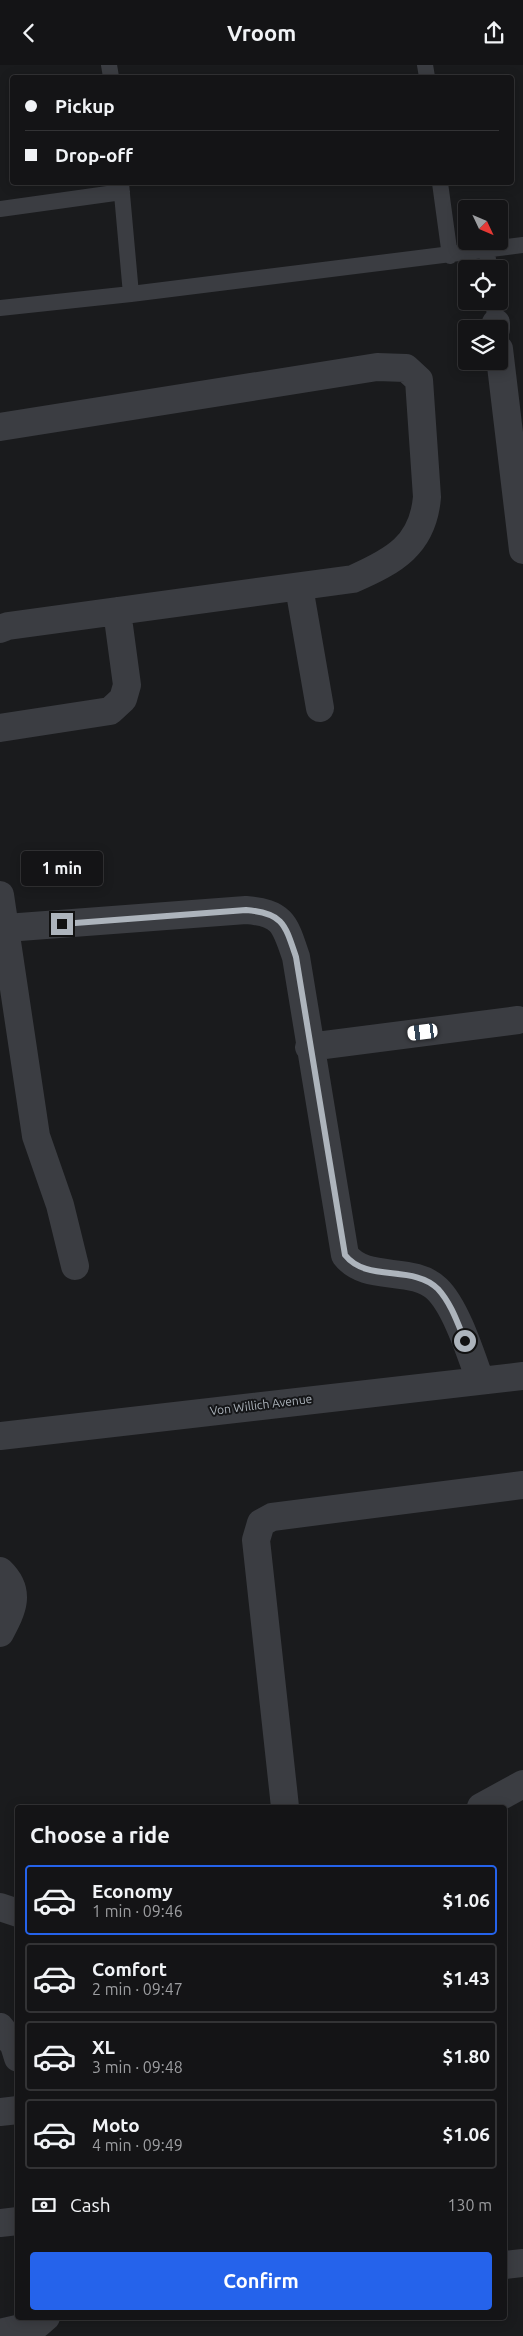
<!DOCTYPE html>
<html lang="en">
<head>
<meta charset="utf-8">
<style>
  :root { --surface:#141416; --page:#212123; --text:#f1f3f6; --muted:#9d9ea1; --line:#333335; --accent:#2563eb }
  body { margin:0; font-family:Ubuntu,sans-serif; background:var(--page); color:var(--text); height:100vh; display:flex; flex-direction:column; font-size:19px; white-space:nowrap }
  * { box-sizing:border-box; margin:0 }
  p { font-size:16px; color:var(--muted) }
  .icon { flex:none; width:28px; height:28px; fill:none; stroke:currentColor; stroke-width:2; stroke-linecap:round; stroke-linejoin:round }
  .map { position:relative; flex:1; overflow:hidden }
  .side { position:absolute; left:15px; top:1740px; width:492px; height:515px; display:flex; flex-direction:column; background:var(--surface); border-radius:5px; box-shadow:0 2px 12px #0003,0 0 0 1px var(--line) }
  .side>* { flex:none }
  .top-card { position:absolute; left:10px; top:10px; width:504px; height:110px; border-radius:5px; box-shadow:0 2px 12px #0003,0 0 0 1px var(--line); display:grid; align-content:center; height:110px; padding:0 15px; background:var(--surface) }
  .needle { width:32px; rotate:134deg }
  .fabs { position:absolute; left:458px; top:135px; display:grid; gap:10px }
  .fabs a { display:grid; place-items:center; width:50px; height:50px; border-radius:5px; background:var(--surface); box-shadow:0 2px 12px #0003,0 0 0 1px var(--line); font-size:25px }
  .end { position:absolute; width:22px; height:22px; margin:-11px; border:6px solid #adb4bc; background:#111; box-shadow:0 0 0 2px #111 }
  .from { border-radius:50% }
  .bubble { position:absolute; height:35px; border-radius:5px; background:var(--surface); box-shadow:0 2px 12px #0003,0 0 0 1px var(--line); font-size:16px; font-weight:700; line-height:35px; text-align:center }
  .car { position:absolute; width:15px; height:30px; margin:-15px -8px; border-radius:6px; box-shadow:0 0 4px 1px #0007; background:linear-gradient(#fff 24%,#345 0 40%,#fff 0 76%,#345 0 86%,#fff 0) }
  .top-card b { display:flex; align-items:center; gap:18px; height:48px; font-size:19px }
  .top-card b+b { border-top:1px solid var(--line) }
  .top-card i { width:12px; height:12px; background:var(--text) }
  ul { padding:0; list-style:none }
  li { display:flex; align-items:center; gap:15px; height:70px; margin:0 10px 8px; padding:0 5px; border:2px solid var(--line); border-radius:5px }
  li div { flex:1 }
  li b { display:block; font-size:19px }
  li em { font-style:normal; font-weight:700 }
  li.active { border-color:var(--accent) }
  li>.icon { width:45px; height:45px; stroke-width:1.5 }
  h2 { padding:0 15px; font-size:22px; line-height:60px }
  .pay { display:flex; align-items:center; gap:12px; height:55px; padding:0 15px; font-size:19px }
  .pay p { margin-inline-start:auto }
  .primary-button { display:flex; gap:10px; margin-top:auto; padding:10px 15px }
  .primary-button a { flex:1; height:58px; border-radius:5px; background:var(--accent); color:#fff; font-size:20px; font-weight:700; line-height:58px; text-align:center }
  header { display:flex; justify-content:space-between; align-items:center; height:65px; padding:0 15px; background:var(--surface); font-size:22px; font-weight:700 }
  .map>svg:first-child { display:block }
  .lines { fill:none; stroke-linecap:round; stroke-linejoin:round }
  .lane { stroke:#3b3d42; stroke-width:16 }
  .street { stroke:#3b3d42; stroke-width:28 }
  .route { stroke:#adb4bc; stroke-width:6 }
  .labels { text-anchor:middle; stroke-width:4; stroke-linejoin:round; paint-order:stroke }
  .street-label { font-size:12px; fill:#adb4bc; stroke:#151618 }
</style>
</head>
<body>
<header><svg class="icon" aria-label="back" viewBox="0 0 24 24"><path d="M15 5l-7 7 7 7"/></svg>Vroom<svg class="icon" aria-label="share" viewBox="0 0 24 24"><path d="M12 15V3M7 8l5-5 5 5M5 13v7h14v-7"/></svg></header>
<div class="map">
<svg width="523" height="2271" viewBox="0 0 523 2271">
  <rect width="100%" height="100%" fill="#1a1b1d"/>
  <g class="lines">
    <path class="lane" d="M109,0l2,12
      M425,0l2,12
      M121,118l10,111
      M440,118l10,73
      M0,144l122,-17
      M487,185l2,19
      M493,236l3,22
      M0,243l131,-14 392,-49"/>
    <path class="street" d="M496,258v6
      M499,284l24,201
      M0,362l377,-60 29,1 13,12 8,117c-4,48 -33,64 -74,82l-345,47 -8,3
      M299,522l21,121
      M0,663l110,-17 13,-12 4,-14 -10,-74
      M0,830l36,241 24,69 15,61
      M6,863l240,-18c37,3 39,14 50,47l49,298c21,28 67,10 92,34 19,18 34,66 43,91
      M309,982l209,-27
      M0,1371l523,-60
      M0,1506c22,21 12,39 0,62
      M285,1742l-29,-267 5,-17 11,-6 251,-32
      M481,1742l42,-23
      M0,1842l18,6
      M0,1962l14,18 4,13
      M0,2047l18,-2
      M0,2158l18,-2
      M505,2200l18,-2
      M0,2268l38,-9 8,-7"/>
  </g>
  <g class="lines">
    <path class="route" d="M62,859l184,-14c37,3 39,14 50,47l49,298c22,28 68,9 93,34 13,14 20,35 27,52"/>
  </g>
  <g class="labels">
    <g class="street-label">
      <text transform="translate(261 1340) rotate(-7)" y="4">Von Willich Avenue</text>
    </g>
  </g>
</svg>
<div class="fabs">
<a><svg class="needle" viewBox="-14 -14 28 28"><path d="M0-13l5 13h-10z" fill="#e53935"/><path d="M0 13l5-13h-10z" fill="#9d9ea1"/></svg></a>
<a><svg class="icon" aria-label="locate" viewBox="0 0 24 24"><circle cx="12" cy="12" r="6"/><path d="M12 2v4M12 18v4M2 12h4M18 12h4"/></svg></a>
<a><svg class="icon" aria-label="layers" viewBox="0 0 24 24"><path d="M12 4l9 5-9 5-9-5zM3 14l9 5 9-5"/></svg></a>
</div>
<i class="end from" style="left:465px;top:1276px"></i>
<i class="end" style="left:62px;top:859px"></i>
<div class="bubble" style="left:21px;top:786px;width:82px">1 min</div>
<i class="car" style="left:423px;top:967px;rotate:263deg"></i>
<div class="top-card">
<b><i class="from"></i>Pickup</b>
<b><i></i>Drop-off</b>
</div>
<section class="side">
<h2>Choose a ride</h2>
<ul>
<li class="active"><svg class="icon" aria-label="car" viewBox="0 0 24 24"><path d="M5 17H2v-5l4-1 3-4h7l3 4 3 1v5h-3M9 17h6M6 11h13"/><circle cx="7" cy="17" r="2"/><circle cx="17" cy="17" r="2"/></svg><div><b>Economy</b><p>1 min · 09:46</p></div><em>$1.06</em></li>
<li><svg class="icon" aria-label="car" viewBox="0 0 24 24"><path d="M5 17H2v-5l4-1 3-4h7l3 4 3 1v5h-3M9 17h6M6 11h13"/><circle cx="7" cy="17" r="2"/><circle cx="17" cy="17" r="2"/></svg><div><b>Comfort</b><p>2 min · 09:47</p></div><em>$1.43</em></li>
<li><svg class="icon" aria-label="car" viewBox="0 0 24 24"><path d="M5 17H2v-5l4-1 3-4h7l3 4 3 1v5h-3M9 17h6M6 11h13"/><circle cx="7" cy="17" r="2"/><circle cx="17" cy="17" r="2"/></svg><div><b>XL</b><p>3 min · 09:48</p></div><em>$1.80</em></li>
<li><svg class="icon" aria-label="car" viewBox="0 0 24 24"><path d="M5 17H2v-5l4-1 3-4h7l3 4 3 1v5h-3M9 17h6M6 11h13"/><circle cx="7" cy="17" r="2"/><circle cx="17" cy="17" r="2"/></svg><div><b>Moto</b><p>4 min · 09:49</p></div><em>$1.06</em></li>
</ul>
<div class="pay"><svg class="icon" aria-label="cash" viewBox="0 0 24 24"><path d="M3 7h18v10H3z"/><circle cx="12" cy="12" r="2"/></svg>Cash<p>130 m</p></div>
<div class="primary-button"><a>Confirm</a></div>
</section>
</div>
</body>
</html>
